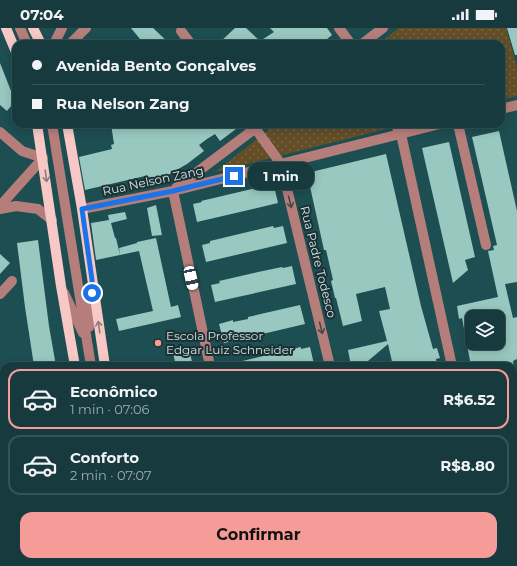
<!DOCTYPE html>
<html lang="pt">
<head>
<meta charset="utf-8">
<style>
  :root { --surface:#163a3e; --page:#234549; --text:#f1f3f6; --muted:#9eadb0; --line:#355458; --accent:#f59b98 }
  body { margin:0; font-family:Montserrat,sans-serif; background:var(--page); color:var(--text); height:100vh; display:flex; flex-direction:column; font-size:15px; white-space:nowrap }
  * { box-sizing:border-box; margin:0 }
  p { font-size:13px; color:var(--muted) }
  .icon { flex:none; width:22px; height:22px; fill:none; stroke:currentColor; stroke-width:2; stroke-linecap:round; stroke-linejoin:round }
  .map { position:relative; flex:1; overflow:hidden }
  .sheet { position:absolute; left:0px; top:334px; width:517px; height:204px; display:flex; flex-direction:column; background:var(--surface); border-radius:12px 12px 0 0; box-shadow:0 2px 10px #0003,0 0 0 1px var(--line) }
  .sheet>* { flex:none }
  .guide { position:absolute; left:12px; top:12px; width:493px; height:88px; border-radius:12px; box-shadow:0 2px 10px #0003,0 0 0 1px var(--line); display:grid; align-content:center; height:88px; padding:0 20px; background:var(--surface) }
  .fabs { position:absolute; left:465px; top:282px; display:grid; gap:8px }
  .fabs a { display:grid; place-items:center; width:40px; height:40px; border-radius:8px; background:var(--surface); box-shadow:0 2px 10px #0003,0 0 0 1px var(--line); font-size:20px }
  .end { position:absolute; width:18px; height:18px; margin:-9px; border:5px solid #1a73e8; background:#fff; box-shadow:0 0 0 2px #fff }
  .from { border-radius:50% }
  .bubble { position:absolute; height:28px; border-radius:12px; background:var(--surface); box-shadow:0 2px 10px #0003,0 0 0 1px var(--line); font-size:13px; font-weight:700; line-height:28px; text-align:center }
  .car { position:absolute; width:12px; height:24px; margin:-12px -6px; border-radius:5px; box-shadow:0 0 3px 1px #0007; background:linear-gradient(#fff 24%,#345 0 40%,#fff 0 76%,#345 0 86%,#fff 0) }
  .guide b { display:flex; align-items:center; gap:14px; height:38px; font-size:15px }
  .guide b+b { border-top:1px solid var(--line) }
  .guide i { width:10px; height:10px; background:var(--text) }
  ul { padding:7px 0 0; list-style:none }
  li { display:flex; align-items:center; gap:12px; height:60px; margin:0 8px 6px; padding:0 12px; border:2px solid var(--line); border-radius:12px }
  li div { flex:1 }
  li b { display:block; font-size:15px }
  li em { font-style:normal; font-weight:700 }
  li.current { border-color:var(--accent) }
  li>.icon { width:36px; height:36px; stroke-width:1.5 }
  .button { display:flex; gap:8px; margin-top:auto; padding:8px 20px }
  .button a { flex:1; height:46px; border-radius:12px; background:var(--accent); color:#111; font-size:16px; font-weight:700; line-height:46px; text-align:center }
  .status { display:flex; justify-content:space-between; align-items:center; height:28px; padding:0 20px; background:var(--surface); direction:ltr }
  .status svg { height:11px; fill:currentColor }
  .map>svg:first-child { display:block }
  .grass { fill:url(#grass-dots) }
  .building { fill:#98c8bf; fill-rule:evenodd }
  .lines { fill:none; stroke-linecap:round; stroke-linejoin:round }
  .minor { stroke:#b57e7b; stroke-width:10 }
  .major { stroke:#f7c8c6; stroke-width:10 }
  .oneway { stroke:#8a7c7c }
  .oneway2 { stroke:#4a4748 }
  .route { stroke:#1a73e8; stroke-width:5 }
  .poi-dot { fill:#f59b98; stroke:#1c3032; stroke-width:1.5 }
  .labels { text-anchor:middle; stroke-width:4; stroke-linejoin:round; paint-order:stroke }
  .street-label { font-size:12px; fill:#cbe4e6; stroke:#1c3032 }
  .poi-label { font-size:12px; fill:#cbe4e6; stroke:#1c3032; text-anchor:start }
</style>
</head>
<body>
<div class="status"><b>07:04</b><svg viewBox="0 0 49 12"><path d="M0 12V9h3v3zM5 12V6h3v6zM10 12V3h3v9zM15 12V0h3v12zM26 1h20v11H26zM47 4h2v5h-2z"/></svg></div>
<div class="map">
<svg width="517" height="538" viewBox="0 0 517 538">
  <defs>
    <pattern id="grass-dots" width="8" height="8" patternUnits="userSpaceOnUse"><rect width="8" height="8" fill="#634e27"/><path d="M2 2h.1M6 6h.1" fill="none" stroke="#786746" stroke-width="1.8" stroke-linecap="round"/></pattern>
  </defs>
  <rect width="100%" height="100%" fill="#1d4e52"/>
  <path class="grass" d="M399,0h107l11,39v29l-16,4v-56h-123z
    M276,96h130l-191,48z
    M266,534h100l1,4h-100z"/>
  <path class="building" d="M131,0h22l17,16h-26z
    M235,0h11l14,13 14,-9 -4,-4h57l5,7 -11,9h-103z
    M507,0h10v27h-2z
    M0,35l15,38 -8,10 -7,-6z
    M111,96h122l3,5 -16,12 -5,-7 -8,5 -8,6 5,6 -17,13 -19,11 -22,4 -1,-3 -60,14 -6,-33 33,-8 -1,-4 3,-1z
    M499,103l18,80v71l-12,2 8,34 4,-1v42l-4,2 1,5h-43l-9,-48 -3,1 -2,-13 41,-9 -10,-46 6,-1 -1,-4 4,-1 -25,-108zM491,284l2,5h5v26h-26v-27z
    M449,114l26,115 -10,3 3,10 -15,13 -31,-135z
    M386,126l35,152 12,43 4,-1 3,10 -4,1 1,7h-44l-5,-22 -26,22h-11l-3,-16 39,-9 -8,-30 11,-2 -5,-22 -29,7 6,27 -19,5 -7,-28h-1l-4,-17 2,-1 -7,-30h-2l-17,-77z
    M265,158v2l9,-2 4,17 -81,19 -4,-18 9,-2 -1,-1z
    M156,177l6,30 -10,1 -5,-28z
    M125,184l2,7 -16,4 4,15h1l4,17 -24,5 -5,-37 18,-3 -1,-5z
    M273,198l1,2 9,-2 4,17 -81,19 -4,-17 8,-2v-2z
    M156,210l15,69 7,-2 3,12 -62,14 -3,-12 37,-8 -14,-60 -19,4 -1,-7 18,-5v-1z
    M38,212l11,86 7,40h-22l-9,-59 -8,-64z
    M0,226l10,9 -10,11z
    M292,238l4,18 -81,18 -4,-17 9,-2 -1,-2 39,-9 24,-5 1,1z
    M300,277l5,19 -81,19 -5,-19 14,-4v2l15,-3v-2z
    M301,319v2l9,-2 4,17 -7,2h-72l-1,-3z
    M189,321l4,17h-17l-3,-13z"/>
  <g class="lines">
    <path class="minor" d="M20,0l7,16
      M339,0l12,16
      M181,3l10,13
      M54,16l8,-16
      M70,16l16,-16
      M362,16l21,-16
      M501,81l16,-4
      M52,96l39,242
      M252,96l29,40 49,202
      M395,96l6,10 51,232
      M458,96l28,121
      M0,104l22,19 21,7 -43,48
      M176,160l85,-64
      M173,163l37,175
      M0,181l16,-3 22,3 14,11
      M82,181l91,-18 267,-67
      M64,265l19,40
      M0,266l12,-13
      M89,299l3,-36
      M513,354l4,-1
      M0,364l4,-1
      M513,371h4
      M0,475l4,-1
      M122,534v4
      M255,534l1,4
      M377,534l1,4
      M498,534l1,4"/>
    <path class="major" d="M6,0l10,24
      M33,0l8,16
      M37,96l24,162 14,80
      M67,96l15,85 23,157
      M108,534v4
      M134,534l1,4"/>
  </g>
  <defs><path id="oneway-shaft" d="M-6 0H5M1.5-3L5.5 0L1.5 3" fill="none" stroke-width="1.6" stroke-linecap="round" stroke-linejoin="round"/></defs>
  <g class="oneway">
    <use href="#oneway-shaft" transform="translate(46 148) rotate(82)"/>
    <use href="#oneway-shaft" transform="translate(99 299) rotate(-98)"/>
  </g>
  <g class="oneway2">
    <use href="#oneway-shaft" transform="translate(290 174) rotate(76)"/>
    <use href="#oneway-shaft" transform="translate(321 300) rotate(76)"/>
  </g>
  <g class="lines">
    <path class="route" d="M92,265v-13l-10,-71 91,-18 61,-15"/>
  </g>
  <circle class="poi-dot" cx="158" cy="315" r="4"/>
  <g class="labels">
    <g class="street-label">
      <text transform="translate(153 153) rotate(-12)" y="4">Rua Nelson Zang</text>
      <text transform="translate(318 234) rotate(76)" y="4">Rua Padre Todesco</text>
    </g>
    <g class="poi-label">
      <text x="166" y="312">Escola Professor<tspan x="166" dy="14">Edgar Luiz Schneider</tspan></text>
    </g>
  </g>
</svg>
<div class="fabs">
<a><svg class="icon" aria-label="layers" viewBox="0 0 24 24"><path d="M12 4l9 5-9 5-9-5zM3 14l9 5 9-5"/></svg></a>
</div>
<i class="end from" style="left:92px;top:265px"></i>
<i class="end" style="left:234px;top:148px"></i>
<div class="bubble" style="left:248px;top:134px;width:66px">1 min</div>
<i class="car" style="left:191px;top:250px;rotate:168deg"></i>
<div class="guide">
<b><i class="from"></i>Avenida Bento Gonçalves</b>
<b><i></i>Rua Nelson Zang</b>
</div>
<section class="sheet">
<ul>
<li class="current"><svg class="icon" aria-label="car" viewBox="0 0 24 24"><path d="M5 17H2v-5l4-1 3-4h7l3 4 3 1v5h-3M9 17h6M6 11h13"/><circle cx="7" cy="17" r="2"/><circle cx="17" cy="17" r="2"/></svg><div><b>Econômico</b><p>1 min · 07:06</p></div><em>R$6.52</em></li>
<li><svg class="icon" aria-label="car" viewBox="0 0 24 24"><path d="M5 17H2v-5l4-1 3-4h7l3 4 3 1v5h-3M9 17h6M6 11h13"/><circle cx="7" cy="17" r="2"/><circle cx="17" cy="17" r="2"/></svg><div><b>Conforto</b><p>2 min · 07:07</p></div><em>R$8.80</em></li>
</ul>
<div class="button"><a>Confirmar</a></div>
</section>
</div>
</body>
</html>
